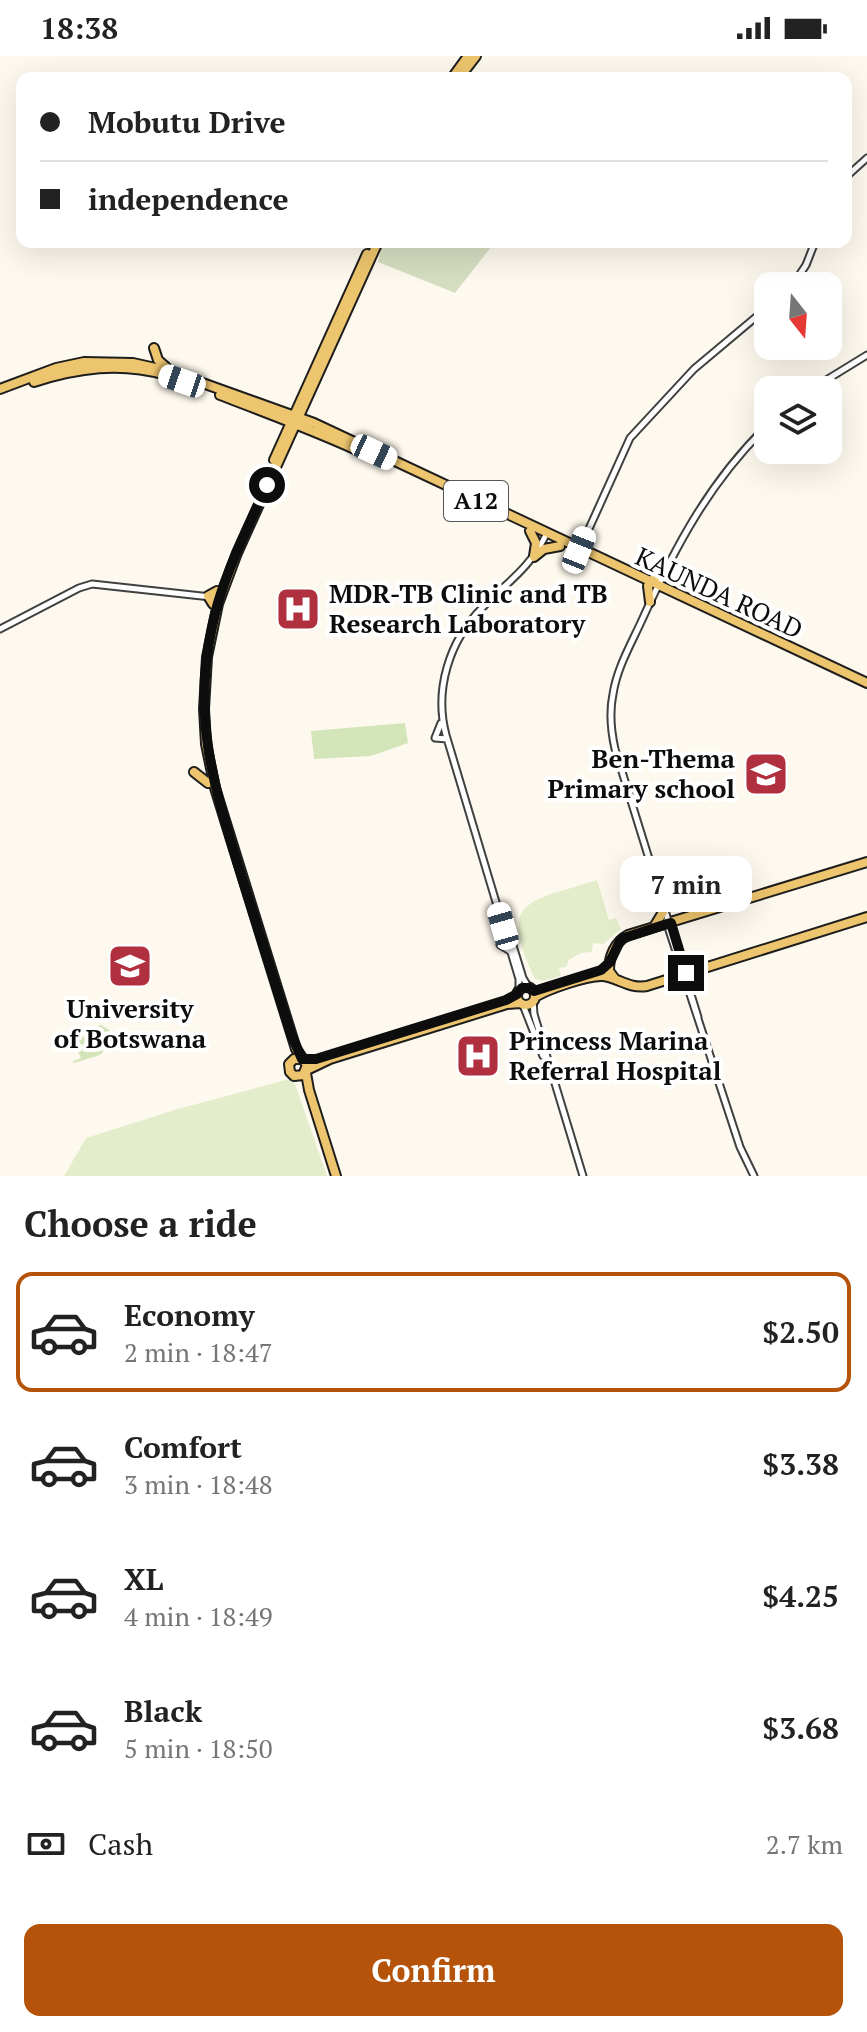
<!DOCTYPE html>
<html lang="en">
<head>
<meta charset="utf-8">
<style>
  :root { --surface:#fff; --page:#f2f2f2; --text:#222; --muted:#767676; --line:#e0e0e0; --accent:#b45309 }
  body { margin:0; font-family:"PT Serif",serif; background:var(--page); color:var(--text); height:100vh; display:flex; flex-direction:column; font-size:30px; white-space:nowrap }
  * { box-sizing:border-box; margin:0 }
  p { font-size:26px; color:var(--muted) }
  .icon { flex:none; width:44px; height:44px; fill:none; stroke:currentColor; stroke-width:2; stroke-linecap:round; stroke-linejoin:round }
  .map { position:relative; height:1120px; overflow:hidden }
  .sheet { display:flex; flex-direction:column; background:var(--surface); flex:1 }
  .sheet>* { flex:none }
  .guide { position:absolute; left:16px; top:16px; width:836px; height:176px; border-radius:16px; box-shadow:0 8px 32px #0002; display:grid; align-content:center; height:176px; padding:0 24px; background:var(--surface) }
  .needle { width:52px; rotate:163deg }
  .controls { position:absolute; left:754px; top:216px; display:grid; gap:16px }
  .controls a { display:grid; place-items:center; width:88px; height:88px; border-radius:16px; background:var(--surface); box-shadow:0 8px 32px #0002; font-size:40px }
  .end { position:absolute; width:36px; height:36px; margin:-18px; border:10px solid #0d0d0d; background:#fff; box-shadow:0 0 0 4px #fff }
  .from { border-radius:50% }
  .bubble { position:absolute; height:56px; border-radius:16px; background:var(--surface); box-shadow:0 8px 32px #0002; font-size:26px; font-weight:700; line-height:56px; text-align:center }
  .car { position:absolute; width:24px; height:48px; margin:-24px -12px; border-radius:10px; box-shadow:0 0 6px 2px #0007; background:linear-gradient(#fff 24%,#345 0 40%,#fff 0 76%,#345 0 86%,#fff 0) }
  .guide b { display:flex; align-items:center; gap:28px; height:76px; font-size:30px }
  .guide b+b { border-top:2px solid var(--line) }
  .guide i { width:20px; height:20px; background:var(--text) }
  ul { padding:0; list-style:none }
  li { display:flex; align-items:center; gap:24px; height:120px; margin:0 16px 12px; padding:0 8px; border:4px solid transparent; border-radius:16px }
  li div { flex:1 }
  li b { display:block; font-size:30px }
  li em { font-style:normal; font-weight:700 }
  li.active { border-color:var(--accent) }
  li>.icon { width:72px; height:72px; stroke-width:1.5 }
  h2 { padding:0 24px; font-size:36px; line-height:96px }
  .pay { display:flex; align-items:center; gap:20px; height:88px; padding:0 24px; font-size:30px }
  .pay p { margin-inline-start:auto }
  .action { display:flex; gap:16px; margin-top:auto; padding:16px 24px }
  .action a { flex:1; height:92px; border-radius:16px; background:var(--accent); color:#fff; font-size:32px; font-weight:700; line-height:92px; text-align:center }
  .status { display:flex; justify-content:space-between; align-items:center; height:56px; padding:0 40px; background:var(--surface); direction:ltr }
  .status svg { height:22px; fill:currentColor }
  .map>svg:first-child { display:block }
  .green { fill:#d4e5ba }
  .cemetery { fill:#d6dec1 }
  .pitch { fill:#e4edcb }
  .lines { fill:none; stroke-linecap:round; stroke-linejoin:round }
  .minor-casing { stroke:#404040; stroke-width:9 }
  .major-casing { stroke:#1e1e1e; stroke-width:12 }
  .minor { stroke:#fff; stroke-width:5 }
  .major { stroke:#edc56e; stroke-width:8 }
  .route { stroke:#0d0d0d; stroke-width:10 }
  .labels { text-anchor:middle; stroke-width:8; stroke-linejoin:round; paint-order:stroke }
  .shield { fill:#fff; stroke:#565656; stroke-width:2 }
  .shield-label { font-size:24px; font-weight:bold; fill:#0d0d0d }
  .street-label { font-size:26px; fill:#0d0d0d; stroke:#fff }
  .poi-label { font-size:26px; font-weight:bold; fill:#0d0d0d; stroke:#fff; text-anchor:start }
</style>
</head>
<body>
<div class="status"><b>18:38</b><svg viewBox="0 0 49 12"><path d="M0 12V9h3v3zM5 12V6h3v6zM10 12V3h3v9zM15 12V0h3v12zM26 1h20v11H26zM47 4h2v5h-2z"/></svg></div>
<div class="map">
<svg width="867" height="1120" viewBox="0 0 867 1120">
  <rect width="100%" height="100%" fill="#fef9ee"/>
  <path class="green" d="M405,667l3,20 -37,13 -57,3 -3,-28z
    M101,969l10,6v11l-10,3 2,7 -3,3 -26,8 -1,-2 8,-3 -9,-18 22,-7 -1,-6z"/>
  <path class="cemetery" d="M383,186h96l12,5 -36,46 -77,-31z"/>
  <path class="pitch" d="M597,824l12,40 7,-2 5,11 -18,15 -10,-1 -1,9 -11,1 -12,7 -3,7 -7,1 2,8 -18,5 -8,-2c-39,-81 -6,-77 62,-99z
    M289,1023l6,5 32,92h-263l22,-38 92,-29z"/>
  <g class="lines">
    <g class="minor-casing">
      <path id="minor" d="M846,121l21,-19
        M792,230l14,-21 9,-23
        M810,334l57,-35
        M578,497l52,-115 64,-69 74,-62
        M0,573l79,-41 13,-4 128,14
        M441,667l-6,15 12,1
        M503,857l20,65 6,10
        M666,865l74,226 14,29
        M500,889l10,6
        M519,935v-12l-73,-244c-12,-45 3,-94 36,-127 27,-28 46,-37 65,-75
        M533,945l1,13 49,162
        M523,949l20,51
        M698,961l-83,-268c-4,-18 -6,-36 -2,-55 4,-26 18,-50 29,-74 33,-73 68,-139 126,-195"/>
    </g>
    <g class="major-casing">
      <path id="major" d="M452,22l16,-22
        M459,22l17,-22
        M154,292l4,12 8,7
        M34,326c44,-14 86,-20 132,-7
        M0,333l56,-21 28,-6 49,1 36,8 145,52 553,260
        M220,339c47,18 93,35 139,56
        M274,404l93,-206
        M530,475l6,12 -2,13
        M534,501l10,-8 16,-3
        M650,525l15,-10
        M648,530l2,16
        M213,548l-5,-8 9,-5
        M194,716l14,11
        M725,850l4,-12
        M654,871l9,-15
        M615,923l-6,-8c0,-15 6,-29 19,-36l239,-73
        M517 940a9 9 0 1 1 18 0a9 9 0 1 1-18 0Z
        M535,941c13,-8 53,-22 68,-21 16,2 26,13 44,10l220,-69
        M302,1003h-8l-5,5 1,8 4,4 9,-1 4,-10 -11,-16 -81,-261 -9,-44 -2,-35 3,-52 11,-53 19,-51 141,-311
        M307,1014l23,-11 177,-55 13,-1
        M306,1017l3,17 27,86"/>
    </g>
    <use href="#minor" class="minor"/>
    <use href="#major" class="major"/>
  </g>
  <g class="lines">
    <path class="route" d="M267,429c-20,46 -45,92 -55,142 -20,90 2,160 28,244 17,55 34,109 51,163l11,25h14l190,-59 11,-6 5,-6h7l5,3 67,-21 9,-8 11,-23 46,-15 4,-1 15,50"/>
  </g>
  <defs>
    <g id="hospital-square" transform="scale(2.3)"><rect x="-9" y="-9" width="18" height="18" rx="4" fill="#b13040" stroke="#fff"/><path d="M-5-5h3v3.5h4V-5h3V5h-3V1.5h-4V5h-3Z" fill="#fff"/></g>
    <g id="school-square" transform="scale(2.3)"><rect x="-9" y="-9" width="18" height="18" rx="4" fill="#b13040" stroke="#fff"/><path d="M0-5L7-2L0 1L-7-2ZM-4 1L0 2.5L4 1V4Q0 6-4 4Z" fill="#fff"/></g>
    <g id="university-square" transform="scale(2.3)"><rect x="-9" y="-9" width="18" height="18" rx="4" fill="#b13040" stroke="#fff"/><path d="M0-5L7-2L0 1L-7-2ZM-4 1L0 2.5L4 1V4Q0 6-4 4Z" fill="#fff"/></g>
  </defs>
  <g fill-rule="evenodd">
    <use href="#hospital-square" x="298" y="553"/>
    <use href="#school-square" x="766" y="718"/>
    <use href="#university-square" x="130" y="910"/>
    <use href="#hospital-square" x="478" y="1000"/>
  </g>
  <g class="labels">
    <rect class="shield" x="444" y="425" width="64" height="40" rx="6"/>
    <g class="shield-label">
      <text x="476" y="453">A12</text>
    </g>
    <g class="street-label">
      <text transform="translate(719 537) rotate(25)" y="9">KAUNDA ROAD</text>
    </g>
    <g class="poi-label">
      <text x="329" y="547">MDR-TB Clinic and TB<tspan x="329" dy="30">Research Laboratory</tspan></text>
      <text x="735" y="712" text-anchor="end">Ben-Thema<tspan x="735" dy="30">Primary school</tspan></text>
      <text x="130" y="962" text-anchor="middle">University<tspan x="130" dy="30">of Botswana</tspan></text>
      <text x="509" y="994">Princess Marina<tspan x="509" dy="30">Referral Hospital</tspan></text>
    </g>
  </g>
</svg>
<div class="controls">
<a><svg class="needle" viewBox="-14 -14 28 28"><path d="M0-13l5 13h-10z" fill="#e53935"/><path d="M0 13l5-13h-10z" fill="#767676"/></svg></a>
<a><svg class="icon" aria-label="layers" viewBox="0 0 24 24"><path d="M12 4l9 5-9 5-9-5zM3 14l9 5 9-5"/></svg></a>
</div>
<i class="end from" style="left:267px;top:429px"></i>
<i class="end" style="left:686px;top:917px"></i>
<div class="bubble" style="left:620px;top:800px;width:132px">7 min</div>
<i class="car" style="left:182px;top:325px;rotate:289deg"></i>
<i class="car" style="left:374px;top:396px;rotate:115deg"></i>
<i class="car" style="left:579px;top:494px;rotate:22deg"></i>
<i class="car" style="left:503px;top:870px;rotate:344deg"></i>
<div class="guide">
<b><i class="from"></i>Mobutu Drive</b>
<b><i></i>independence</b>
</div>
</div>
<section class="sheet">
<h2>Choose a ride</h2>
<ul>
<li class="active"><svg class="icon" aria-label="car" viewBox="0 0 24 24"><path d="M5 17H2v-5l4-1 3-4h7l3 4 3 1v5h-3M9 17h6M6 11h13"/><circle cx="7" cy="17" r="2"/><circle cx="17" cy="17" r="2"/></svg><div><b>Economy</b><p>2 min · 18:47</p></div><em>$2.50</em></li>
<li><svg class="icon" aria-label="car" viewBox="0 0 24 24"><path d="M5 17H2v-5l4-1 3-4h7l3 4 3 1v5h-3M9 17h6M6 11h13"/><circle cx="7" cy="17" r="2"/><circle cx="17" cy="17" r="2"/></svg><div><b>Comfort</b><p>3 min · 18:48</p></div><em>$3.38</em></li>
<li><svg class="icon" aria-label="car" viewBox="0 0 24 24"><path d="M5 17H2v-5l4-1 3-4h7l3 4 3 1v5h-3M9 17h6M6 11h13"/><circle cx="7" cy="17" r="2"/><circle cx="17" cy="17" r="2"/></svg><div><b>XL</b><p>4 min · 18:49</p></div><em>$4.25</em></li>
<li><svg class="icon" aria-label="car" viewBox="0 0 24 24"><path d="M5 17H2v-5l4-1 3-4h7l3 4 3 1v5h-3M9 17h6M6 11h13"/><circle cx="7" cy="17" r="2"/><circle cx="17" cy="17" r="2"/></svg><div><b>Black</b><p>5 min · 18:50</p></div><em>$3.68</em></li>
</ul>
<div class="pay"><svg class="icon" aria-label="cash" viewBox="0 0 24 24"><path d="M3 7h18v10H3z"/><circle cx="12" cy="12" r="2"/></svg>Cash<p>2.7 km</p></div>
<div class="action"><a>Confirm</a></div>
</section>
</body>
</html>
